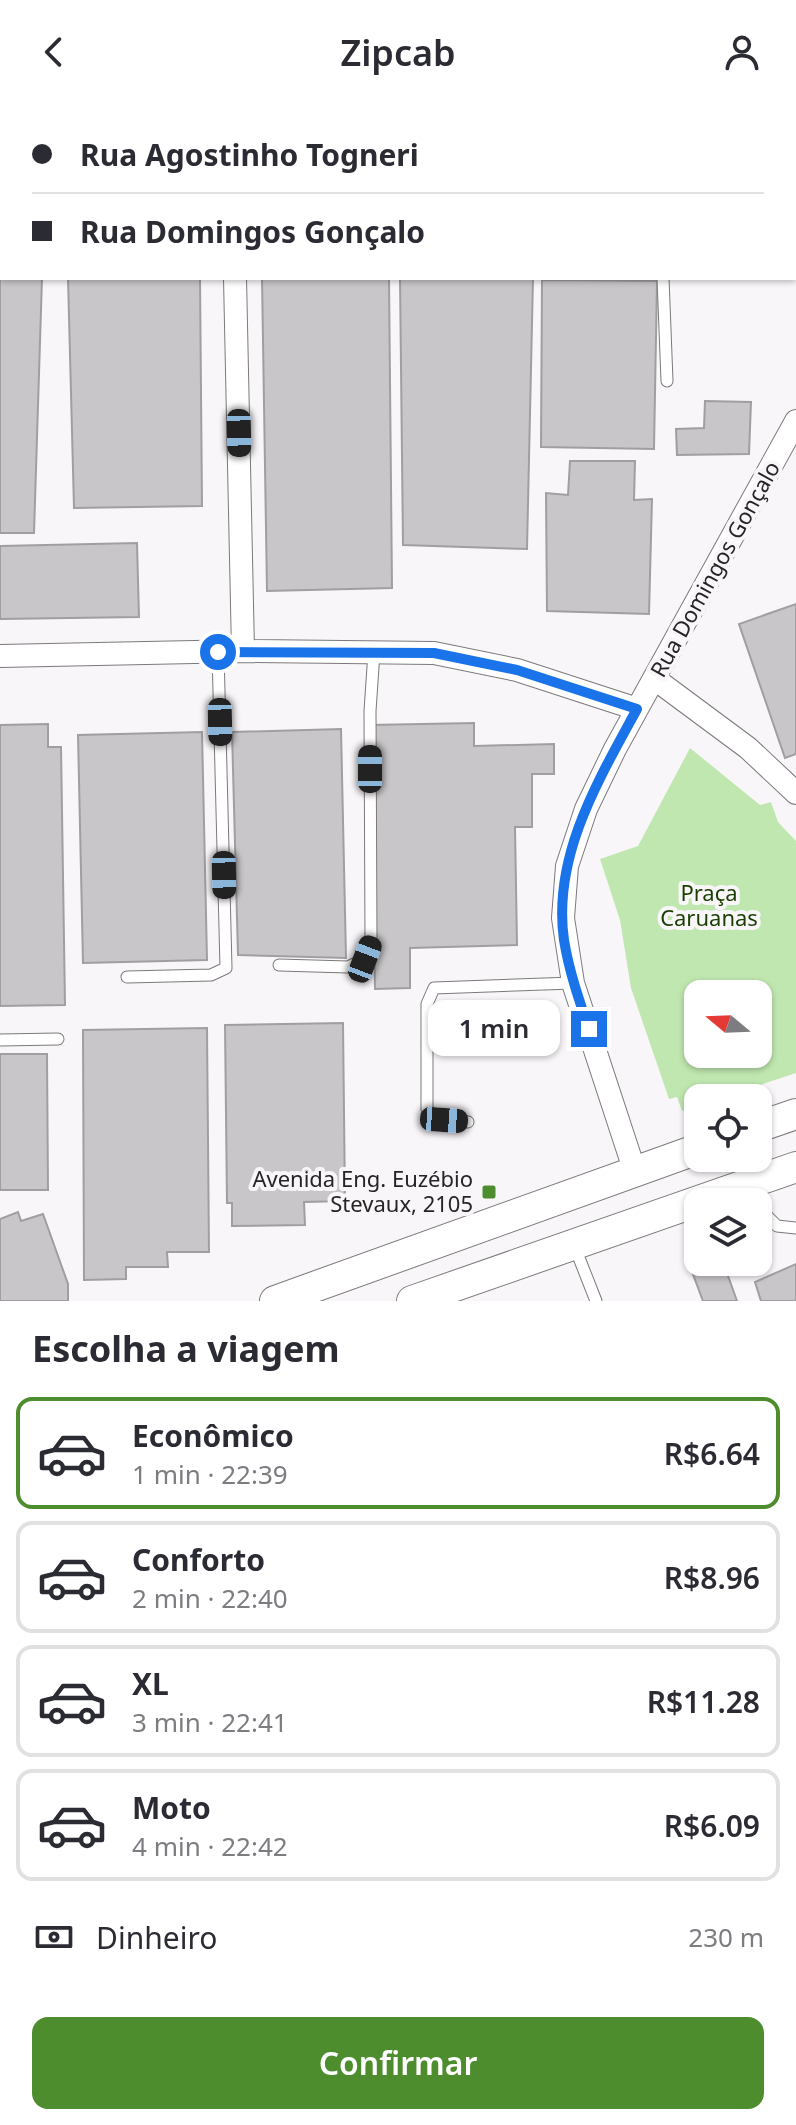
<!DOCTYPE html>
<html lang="pt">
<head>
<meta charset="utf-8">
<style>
  :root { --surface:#fff; --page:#f2f2f3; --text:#2b2b33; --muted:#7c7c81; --line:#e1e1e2; --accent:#4e8d2e }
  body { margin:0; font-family:"Noto Sans",sans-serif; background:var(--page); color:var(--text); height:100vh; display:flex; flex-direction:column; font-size:30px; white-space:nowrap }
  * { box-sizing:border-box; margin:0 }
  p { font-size:26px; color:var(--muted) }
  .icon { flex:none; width:44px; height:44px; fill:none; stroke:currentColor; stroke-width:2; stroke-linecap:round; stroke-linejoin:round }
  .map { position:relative; height:1197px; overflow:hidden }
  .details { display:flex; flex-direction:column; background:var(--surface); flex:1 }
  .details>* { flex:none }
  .banner { position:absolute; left:0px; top:0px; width:796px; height:176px; box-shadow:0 2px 6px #0004; display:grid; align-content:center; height:176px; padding:0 32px; background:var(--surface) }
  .needle { width:52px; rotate:289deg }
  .controls { position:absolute; left:684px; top:876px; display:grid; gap:16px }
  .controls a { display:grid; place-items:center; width:88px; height:88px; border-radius:16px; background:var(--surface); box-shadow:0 2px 6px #0004; font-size:40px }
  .end { position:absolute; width:36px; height:36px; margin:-18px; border:10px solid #1a73e8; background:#fff; box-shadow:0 0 0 4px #fff }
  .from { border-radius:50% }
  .bubble { position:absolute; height:56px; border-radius:16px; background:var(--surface); box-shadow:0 2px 6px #0004; font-size:26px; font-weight:600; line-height:56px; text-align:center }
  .car { position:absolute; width:24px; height:48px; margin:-24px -12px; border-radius:10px; box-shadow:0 0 6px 2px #0007; background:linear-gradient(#222 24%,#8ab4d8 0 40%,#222 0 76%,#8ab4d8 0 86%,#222 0) }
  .banner b { display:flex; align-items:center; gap:28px; height:76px; font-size:30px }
  .banner b+b { border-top:2px solid var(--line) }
  .banner i { width:20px; height:20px; background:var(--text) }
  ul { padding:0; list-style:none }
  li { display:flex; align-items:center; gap:24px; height:112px; margin:0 16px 12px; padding:0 16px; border:4px solid var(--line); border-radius:16px }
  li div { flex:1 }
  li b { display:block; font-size:30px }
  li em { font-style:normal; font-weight:600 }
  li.selected { border-color:var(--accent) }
  li>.icon { width:72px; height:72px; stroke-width:1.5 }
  h2 { padding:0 32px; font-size:36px; line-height:96px }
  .pay { display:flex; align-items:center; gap:20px; height:88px; padding:0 32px; font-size:30px }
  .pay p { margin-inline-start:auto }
  .action { display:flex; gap:16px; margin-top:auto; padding:16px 32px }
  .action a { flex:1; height:92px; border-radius:16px; background:var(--accent); color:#fff; font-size:32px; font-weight:600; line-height:92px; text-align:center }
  header { display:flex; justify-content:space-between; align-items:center; height:104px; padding:0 32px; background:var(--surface); font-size:36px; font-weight:600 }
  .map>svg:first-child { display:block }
  .green { fill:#c0e7b0; fill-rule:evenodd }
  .building { fill:#c9c6c9; stroke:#a19ea1; stroke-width:2 }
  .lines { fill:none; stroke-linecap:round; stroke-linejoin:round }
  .lane-casing { stroke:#7c797b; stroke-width:13 }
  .street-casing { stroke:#7c797b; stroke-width:24 }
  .secondary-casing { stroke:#7c797b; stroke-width:32 }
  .lane { stroke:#fff; stroke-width:11 }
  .street { stroke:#fff; stroke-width:22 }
  .secondary { stroke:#fff; stroke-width:30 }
  .route { stroke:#1a73e8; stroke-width:10 }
  .poi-dot { fill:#4e8d2e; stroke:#f9f6f9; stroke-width:3 }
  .labels { text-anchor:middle; stroke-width:8; stroke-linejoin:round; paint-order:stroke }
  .street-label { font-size:22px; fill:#262525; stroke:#f9f6f9 }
  .park-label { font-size:22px; fill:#193e01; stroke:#f9f6f9 }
  .poi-label { font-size:22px; fill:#262525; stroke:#f9f6f9; text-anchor:end }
</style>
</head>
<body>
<header><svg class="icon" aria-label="back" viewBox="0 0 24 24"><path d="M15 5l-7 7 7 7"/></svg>Zipcab<svg class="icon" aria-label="person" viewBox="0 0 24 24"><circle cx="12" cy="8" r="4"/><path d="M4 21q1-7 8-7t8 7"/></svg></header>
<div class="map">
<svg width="796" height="1197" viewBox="0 0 796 1197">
  <rect width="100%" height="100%" fill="#f9f6f9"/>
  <path class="green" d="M690,644l70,57 11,-3 7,20 18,19v232l-75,25h-23v7l-16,6 -5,-14 -8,2 -38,-111 -11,-68 -20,-61 38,-13zM698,890h60v60h-60z"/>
  <path class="building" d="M0,157l2,17h40l-8,255h-34z
    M68,174h132l2,228 -128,2z
    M262,174h127l3,310 -125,3z
    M400,174h133l-6,271 -124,-4z
    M542,176l115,1 -3,168 -113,-2z
    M705,297l46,1 -2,52 -72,1 -1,-26 28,-1z
    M570,357h65l-1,39 18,-1 -3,115 -102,-3 -1,-118 22,2z
    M137,439l2,74 -139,2v-73z
    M796,500v150l-11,4 -46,-134z
    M474,619v23l80,-2v30h-22v53h-17l2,118 -107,3v40l-35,1 -5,-264z
    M48,620v23h13l4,258 -65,1v-281z
    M341,625l5,229 -108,-3 -6,-223z
    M202,628l5,228 -124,3 -5,-228z
    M343,919l2,178 -41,1 1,23 -73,1v-23h-5l-2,-178z
    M207,924l2,224h-42l1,15h-42v12l-42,1 -1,-250z
    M0,950h47l1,136h-48z
    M18,1108l3,9 22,-7 25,70v17h-68v-82z
    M711,1158h12l14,39h-34l-12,-32z
    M796,1160v37h-35l-6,-19z"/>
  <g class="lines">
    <g class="lane-casing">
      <path id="lane" d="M663,174l4,103
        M279,861l69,2 17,-8 6,-17 -1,-231 4,-59
        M127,873l84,-2 15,-7 -8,-316
        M0,936l58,-1
        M468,1018l-33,-4 -8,-9v-105l7,-16 139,-5
        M758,1103l19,19 19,2
        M574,1141l22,56"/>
    </g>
    <g class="street-casing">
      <path id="street" d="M578,0v2
        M236,2v-2
        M0,115h2
        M794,149l2,1
        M235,174l8,373
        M0,552l243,-5 191,2 83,17 120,39
        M655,575l93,69 48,45
        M635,1068l-62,-189 -10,-65 4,-52 19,-57 29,-60 181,-328"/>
    </g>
    <g class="secondary-casing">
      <path id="secondary" d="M758,1023l38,-13
        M275,1197l423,-152
        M412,1197l384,-134"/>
    </g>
    <use href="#lane" class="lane"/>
    <use href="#street" class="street"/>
    <use href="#secondary" class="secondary"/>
  </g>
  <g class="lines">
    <path class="route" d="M218,548l216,1 83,17 120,39c-38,70 -85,147 -73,231 5,31 15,60 25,89"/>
  </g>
  <rect class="poi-dot" x="481" y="1080" width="16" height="16" rx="4"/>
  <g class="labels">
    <g class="street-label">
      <text transform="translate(715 465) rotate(-61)" y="8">Rua Domingos Gonçalo</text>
    </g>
    <g class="park-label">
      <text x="709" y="797">Praça<tspan x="709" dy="25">Caruanas</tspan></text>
    </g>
    <g class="poi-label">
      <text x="473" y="1083">Avenida Eng. Euzébio<tspan x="473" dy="25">Stevaux, 2105</tspan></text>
    </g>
  </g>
</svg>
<div class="controls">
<a><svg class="needle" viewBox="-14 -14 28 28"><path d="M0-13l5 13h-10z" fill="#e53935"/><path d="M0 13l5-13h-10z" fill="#7c7c81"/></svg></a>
<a><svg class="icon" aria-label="locate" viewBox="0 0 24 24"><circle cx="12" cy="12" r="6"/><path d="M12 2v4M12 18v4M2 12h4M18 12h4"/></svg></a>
<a><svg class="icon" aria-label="layers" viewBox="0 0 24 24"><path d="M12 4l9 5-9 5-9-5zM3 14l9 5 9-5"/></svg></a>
</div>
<i class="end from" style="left:218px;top:548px"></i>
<i class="end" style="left:589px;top:925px"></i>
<div class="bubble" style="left:428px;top:896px;width:132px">1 min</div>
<i class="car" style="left:239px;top:329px;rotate:179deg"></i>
<i class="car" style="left:220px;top:618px;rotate:179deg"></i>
<i class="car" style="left:370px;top:665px;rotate:0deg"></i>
<i class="car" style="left:224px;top:771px;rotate:179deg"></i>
<i class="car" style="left:365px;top:855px;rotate:21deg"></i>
<i class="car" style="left:444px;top:1016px;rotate:94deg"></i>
<div class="banner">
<b><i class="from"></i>Rua Agostinho Togneri</b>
<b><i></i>Rua Domingos Gonçalo</b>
</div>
</div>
<section class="details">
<h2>Escolha a viagem</h2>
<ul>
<li class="selected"><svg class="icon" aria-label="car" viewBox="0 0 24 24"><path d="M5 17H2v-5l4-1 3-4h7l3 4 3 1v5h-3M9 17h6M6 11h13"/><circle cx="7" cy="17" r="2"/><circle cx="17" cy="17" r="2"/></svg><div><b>Econômico</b><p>1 min · 22:39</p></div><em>R$6.64</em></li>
<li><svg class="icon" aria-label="car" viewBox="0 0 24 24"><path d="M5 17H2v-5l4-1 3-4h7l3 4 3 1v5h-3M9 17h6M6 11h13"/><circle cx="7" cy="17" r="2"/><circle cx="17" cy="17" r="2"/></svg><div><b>Conforto</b><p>2 min · 22:40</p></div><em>R$8.96</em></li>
<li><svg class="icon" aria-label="car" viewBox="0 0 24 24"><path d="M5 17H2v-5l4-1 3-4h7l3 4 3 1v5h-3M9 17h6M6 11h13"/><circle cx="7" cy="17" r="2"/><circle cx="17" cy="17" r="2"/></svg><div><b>XL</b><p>3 min · 22:41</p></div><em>R$11.28</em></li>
<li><svg class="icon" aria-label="car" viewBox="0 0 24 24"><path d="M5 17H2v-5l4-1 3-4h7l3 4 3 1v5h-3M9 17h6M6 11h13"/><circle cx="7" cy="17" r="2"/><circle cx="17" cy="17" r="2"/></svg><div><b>Moto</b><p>4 min · 22:42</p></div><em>R$6.09</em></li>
</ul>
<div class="pay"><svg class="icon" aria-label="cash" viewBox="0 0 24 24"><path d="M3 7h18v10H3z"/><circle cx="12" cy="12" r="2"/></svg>Dinheiro<p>230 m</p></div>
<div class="action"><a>Confirmar</a></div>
</section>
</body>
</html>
